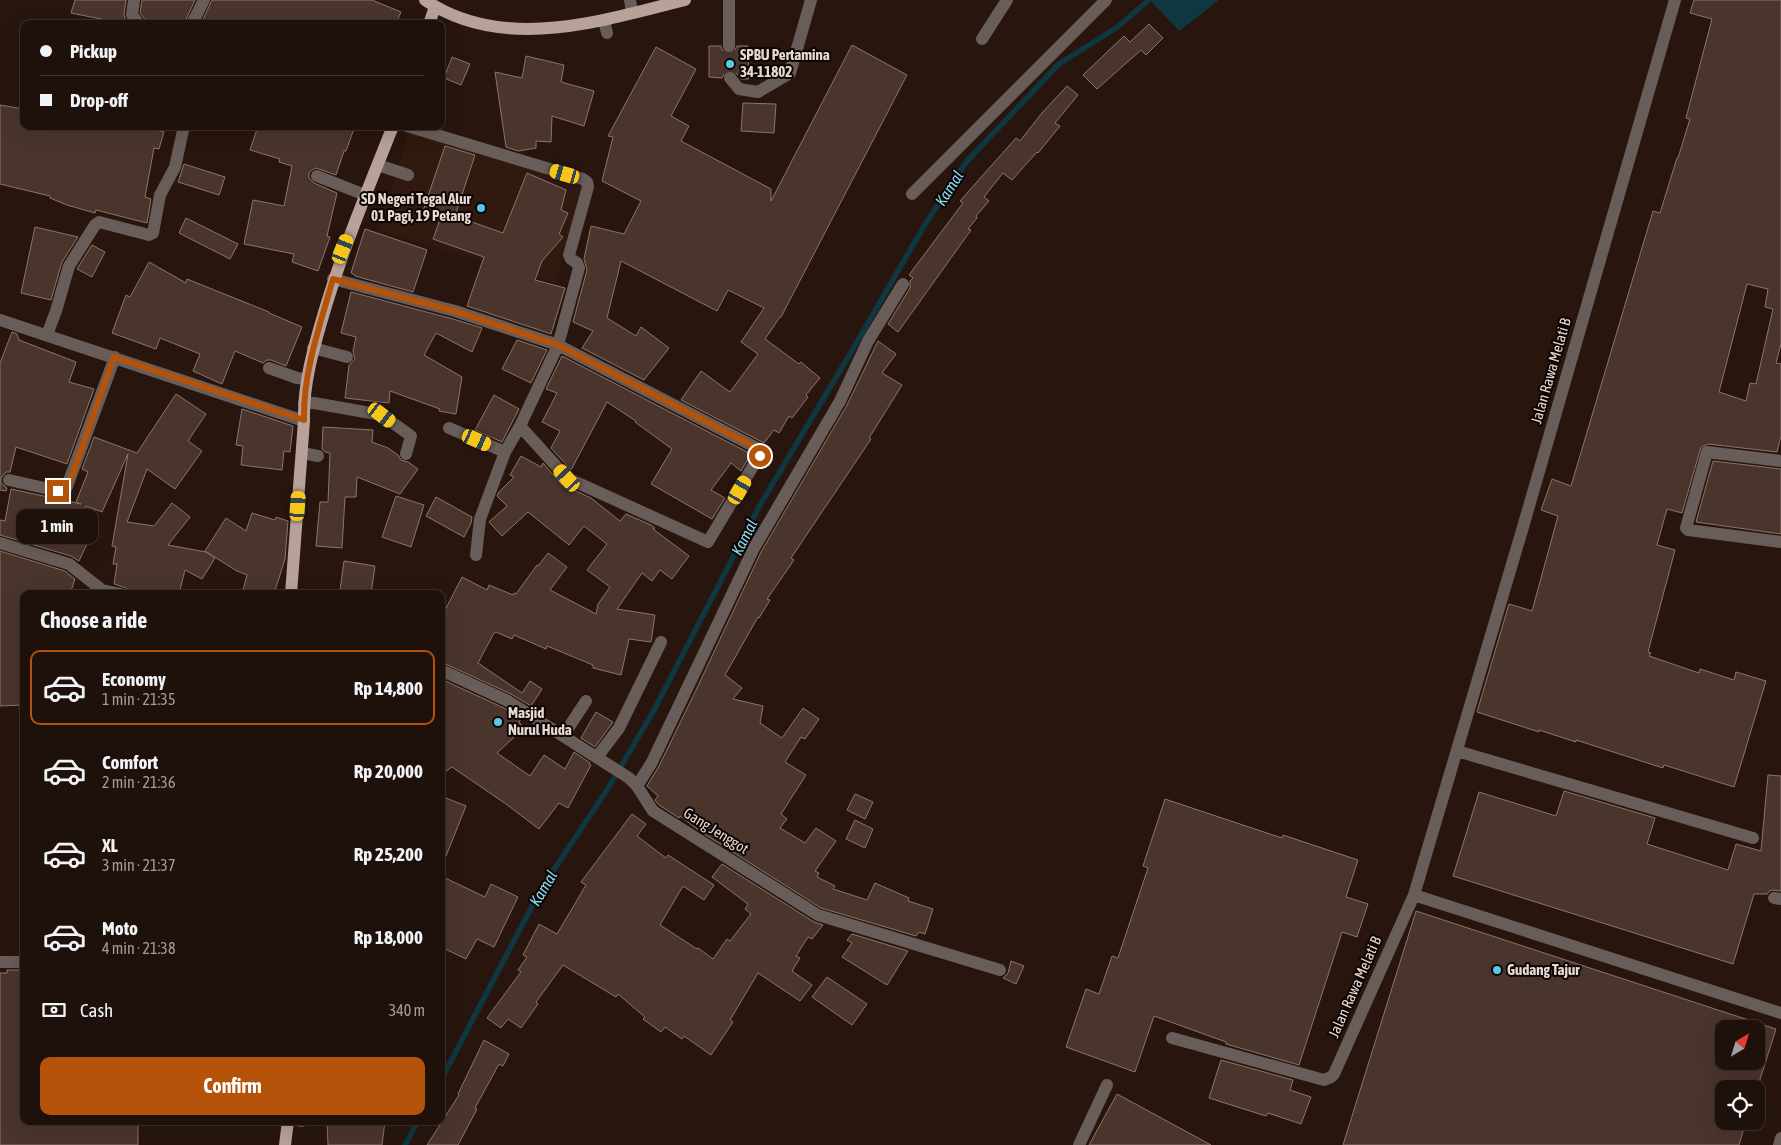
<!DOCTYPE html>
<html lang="en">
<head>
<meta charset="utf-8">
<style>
  :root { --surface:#1e100a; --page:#261913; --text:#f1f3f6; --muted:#a19d9c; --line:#3c302b; --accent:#b45309 }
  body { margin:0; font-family:"Asap Condensed",sans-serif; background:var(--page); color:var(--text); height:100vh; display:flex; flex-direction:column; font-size:19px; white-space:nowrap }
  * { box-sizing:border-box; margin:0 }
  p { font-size:16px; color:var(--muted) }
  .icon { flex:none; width:28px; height:28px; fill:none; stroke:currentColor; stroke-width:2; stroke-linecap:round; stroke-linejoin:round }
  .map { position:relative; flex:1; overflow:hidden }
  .panel { position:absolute; left:20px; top:590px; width:425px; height:535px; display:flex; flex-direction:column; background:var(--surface); border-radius:10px; box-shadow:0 5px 20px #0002,0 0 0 1px var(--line) }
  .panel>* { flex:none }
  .guide { position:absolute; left:20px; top:20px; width:425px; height:110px; border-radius:10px; box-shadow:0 5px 20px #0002,0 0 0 1px var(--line); display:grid; align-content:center; height:110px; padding:0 20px; background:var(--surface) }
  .needle { width:32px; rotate:38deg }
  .controls { position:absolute; left:1715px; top:1020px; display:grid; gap:10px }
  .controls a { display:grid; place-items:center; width:50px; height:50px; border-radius:10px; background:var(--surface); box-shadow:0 5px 20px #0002,0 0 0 1px var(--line); font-size:25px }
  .end { position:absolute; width:22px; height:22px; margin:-11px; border:6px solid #b45309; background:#fff; box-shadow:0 0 0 2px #fff }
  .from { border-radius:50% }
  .bubble { position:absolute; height:35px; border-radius:10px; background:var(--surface); box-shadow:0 5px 20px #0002,0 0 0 1px var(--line); font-size:16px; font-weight:700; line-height:35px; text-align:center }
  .car { position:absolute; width:15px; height:30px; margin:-15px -8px; border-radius:6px; box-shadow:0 0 4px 1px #0007; background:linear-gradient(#f5c518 24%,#345 0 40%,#f5c518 0 76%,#345 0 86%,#f5c518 0) }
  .guide b { display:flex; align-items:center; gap:18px; height:48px; font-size:19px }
  .guide b+b { border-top:1px solid var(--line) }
  .guide i { width:12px; height:12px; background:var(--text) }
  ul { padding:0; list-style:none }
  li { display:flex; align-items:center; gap:15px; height:75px; margin:0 10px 8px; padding:0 10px; border:2px solid transparent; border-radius:10px }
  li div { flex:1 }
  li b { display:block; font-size:19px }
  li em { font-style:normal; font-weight:700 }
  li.selected { border-color:var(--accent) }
  li>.icon { width:45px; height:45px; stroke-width:1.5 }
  h2 { padding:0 20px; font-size:22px; line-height:60px }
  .pay { display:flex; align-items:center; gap:12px; height:55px; padding:0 20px; font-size:19px }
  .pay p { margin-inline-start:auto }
  .button { display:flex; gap:10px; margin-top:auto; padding:10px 20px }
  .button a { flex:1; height:58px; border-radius:10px; background:var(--accent); color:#fff; font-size:20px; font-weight:700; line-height:58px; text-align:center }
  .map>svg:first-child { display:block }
  .built { fill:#32190f }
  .water { fill:#0e3741 }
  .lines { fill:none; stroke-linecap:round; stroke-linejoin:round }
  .stream { stroke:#0e3741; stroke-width:5.5 }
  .building { fill:#4a352d; stroke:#8c746a; fill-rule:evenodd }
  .minor-tunnel { stroke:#44332c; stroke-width:12; stroke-dasharray:12 6; stroke-linecap:butt }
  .minor { stroke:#685d59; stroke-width:12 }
  .major { stroke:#b7a199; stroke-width:12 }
  .route { stroke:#b45309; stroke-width:6 }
  .poi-dot { fill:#5ac8e6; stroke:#0b0403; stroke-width:2 }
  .labels { text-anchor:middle; stroke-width:4; stroke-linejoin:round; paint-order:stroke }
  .poi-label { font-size:15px; font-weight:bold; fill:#e6d8d3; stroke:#0b0403; text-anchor:start }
  .street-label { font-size:15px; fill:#e6d8d3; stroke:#0b0403 }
  .water-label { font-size:16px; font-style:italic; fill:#8addf6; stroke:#0b0403 }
</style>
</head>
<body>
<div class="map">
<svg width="1781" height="1145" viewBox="0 0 1781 1145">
  <rect width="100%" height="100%" fill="#28160e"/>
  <path class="built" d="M409,131l175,54 -29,98 -176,-53z"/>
  <path class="water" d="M1150,0h69l-40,31z"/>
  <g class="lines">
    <path class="stream" d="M441,1080l100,-191 66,-99 46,-78 107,-207 90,-151 74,-128 43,-65 92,-97 57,-36 33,-28
      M405,1145l13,-24"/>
  </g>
  <path class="building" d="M75,0h51l-2,14 2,10 -55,-11z
    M142,0h53l-11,24 -37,-2 -7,-9z
    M212,0h160l29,12 -5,12h-195z
    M1694,0h87v344l-5,19 5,1v72l-4,16 -69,-8 -7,3 -19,66 -15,-4 -10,36 18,5 -27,102 3,1 -2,3 50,17 1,-4 34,11 2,-8 30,9 -32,106 -70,-22 -1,3 -87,-28v2l-37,-12v2l-62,-20 32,-108 23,7 26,-95 -17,-6 11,-31 19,7 82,-275 7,2 17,-55h1l12,-39 -4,-1 26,-99 -22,-6zM1747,284l21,5 -3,18 8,2 -17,75 -6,-1 -4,18 -27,-9z
    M1149,24l14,14 -17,17 -5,-5 -44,39 -14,-14 41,-39 6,6z
    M852,45l55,30 -126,242h-1l-15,22 34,25 2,-2 19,16 -14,17 2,2 -16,21 -3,-2 -10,17 -5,-3 -10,13 -83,-43 20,-29 29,21 28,-38 -17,-12 23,-34 -36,-18 -11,21 -96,-50 -14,57 29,18 5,-9 28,21 -25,32 -62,-32 11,-17 -20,-9 14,-52 -3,-11 7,-33 33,8 17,-33 -39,-20 11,-44 -5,-1 48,-89 40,22 -25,47 18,10 -8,15 90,48v12z
    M709,46h12l1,4 7,4 4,-1 4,-7h11l1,33h-8l-5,-6 -7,-3 -4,2 -3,6 -13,-1z
    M526,56l38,9 -3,17 33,9 -10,35 -32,-10 -1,26 -15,-1v7l-18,3 -12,-4 -11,-75 27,6z
    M452,57l18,7 -9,21 -17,-7z
    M1067,86l11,9 -23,28 5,3 -22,27 -1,-1 -25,28 -9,-7 -19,24 5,4 -13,15 1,2 -9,11 3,1 -73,102 -10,-8 22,-36v-7l3,-3 -4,-3 54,-72 -3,-2 56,-63 4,3 22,-28z
    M743,103l33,1 -2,29 -33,-2z
    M0,105l24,4v17h121l19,6 -5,17 -5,-1 -9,49 6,2 -4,24 -51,-13 -1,3 -28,-8 -17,-7v-2l-50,-12z
    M258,126h97l-9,25h-2l-8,24 -20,-7 -4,2 -3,3v5l5,5 23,10 -10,43 3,1 -12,34 -26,-9 2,-8 -50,-10 9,-44 31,6 8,-40 -13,-4 1,-3 -30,-9z
    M445,146l30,9 -20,61 48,17 24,-60 39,17 -5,20 7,3 -9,21 4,3 -21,24 -7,19 30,8 -14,46 -84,-28 17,-49 -51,-18 8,-22 -18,-6z
    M184,164l41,13 -6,18 -41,-13z
    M186,218l52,26 -8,15 -51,-26z
    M35,227l43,10 -16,25 -11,38 -30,-7z
    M365,229l62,21 -14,42 -58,-16v-1l-4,-2z
    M92,245l13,7 -13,25 -15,-8z
    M149,262l37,21 1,-4 82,33v1l33,14 -16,39 -15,-6h-4l-4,3 -28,-12 -13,33 -29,-13 7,-17 -40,-16 -4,11 -44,-16 14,-38 4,2z
    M351,292l102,27 29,9 -10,24 -36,-19 -12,22 38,22 -6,37 -17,-3 1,-2 -50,-18 -1,12 -44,-5 4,-33 6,-6 -2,-8 3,-14 -15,-4z
    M12,332l5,2 2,6 57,22 -7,20 25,7 -27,75 -51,-17 -6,25h-4l-5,6v5l6,5 -1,3 -6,-1v-127z
    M517,340l30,10 -16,33 -29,-14z
    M878,341l18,13 -14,19 20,12 -33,53 2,1 -80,119 3,2 -27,39 3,1 -11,18 -1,-1 -33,58 17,13 -9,11 30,7 -3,17 22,15 21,-30 16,11 -14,20 -4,-2 -16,25 21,13 -25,39 6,5 -7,9 25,15 11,-15 20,13 -21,30 4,2 -2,4 18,9 -2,3 34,11 8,-17 34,15 -1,3 25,8 -8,25 -6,-2 -3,4 -95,-28 -120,-76 -21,-16 -1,2 -20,-13 -4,-5 3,-4 -11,-10 12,-20 38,-78 64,-136 86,-147z
    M562,356l189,98 -10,17 -10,-8 -20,27 14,8 -13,21 -61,-35 21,-35 -37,-27 1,-1 -29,-19 -36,68 -20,-22 9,-17 -18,-9 15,-29 -11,-4z
    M176,394l30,20 -18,27 14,10 -27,38 -28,-20 -20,53 27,4 18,-23 18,14 -22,28 38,7 9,6 -13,21 -17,-9 -6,24h-50l-3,-6 -12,-4 3,-20h-4l3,-17 -4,-1 16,-92 -26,58 -16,-6 -8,34 9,4 -8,17 -8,-5 -71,-21v-15l5,1 6,-32 70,15 -5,-2 12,-30 -6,-3 12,-32 43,16z
    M494,395l25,14 -17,33 -27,-12z
    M242,409l51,17 -3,26 -6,-1 -2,19 -41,-5 2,-19 -7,-1z
    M323,427l50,3 -1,12 16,6 10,7 3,5 7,2 10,7 -18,25 -43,-17 -1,20h-11l-3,51 -26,-2 4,-44h8l2,-49 -5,-1 -3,-3z
    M521,456l20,11 2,-4 18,21 30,14 29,23 6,-7 25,11 4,3 -2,1 36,27 -17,23 -12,-9 -8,11 -10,-8 -25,36 38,6 -4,27 -22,-3 -8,36 -28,-7v-3l-46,-19 -1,3 -32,-14 -2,4 -16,-7 -2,1 -16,30 44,30 8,-12 12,8 -11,17 -20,-12 -70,-32v-44l21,-41 25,13 2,-5 24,10 1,-2 2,1 21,-29 1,1 10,-13 19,14 -17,23 46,24 2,-10 12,-17 -23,-17 20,-26 -23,-18 -15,19 -41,-33 -26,24 -13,-14 18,-16 -10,-10 2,-4 15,-15 -4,-2z
    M1713,461l68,8v65l-85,-12z
    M396,496l28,9 -13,42 -29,-10z
    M436,497l36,20 -1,6 -7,14 -38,-21z
    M252,513l23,7 1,-3 12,4 -3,38 -11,35h-32l5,-19 -10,-4 -32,-20 21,-33 20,13z
    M0,551l65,20 10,8 -5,15h-46v70h-4l3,41 -23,1z
    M344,561l31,5 -4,28 -31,-4z
    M441,679l63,29 17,11 -2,3 5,6 -27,25 33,23 14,-21 21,14 9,-17 16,11 -1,1 2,1 -23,43 -9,-5 -20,26 -33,-25 -54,-37 -11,8z
    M596,712l17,10 -18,25 -14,-9z
    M1768,775l13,1v115l-10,-1 -4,4h-13l-21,70 -280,-88 26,-84 77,24 8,-25 91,27 -8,26 81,26 8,-26 25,7z
    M855,794l18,8 -8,17 -18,-9z
    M441,796l25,10 -24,60h-1z
    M1165,799l117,39 1,-3 75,25 -12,37 22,7 -11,33 -15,-5 -43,133 -73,-21v-2l-72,-26 -19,56 -69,-25 20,-58 13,5 13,-38 6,2 30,-90 -5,-2z
    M632,814l14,10 -9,12 29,22 2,-3 46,30 -10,15 -21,-14 -23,39 37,24 1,-1 15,11 14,-20 3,2 21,-27 -6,-5 3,-5 -36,-27 10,-13 92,58 9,3 -11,14 -4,-2 -12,19 4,2 -8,13 20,14 -12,16 -42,-28 -28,47 3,2 -22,33 -27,-19 -2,3 -17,-12 -4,5 -18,-13 2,-2 -27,-23 -2,3 -53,-32 -27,37 2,2 -17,24 -13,-9 -7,9 -14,-10 34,-46 -3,-2 9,-13 -4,-2 16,-31 18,10 29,-49 -5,-3z
    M855,820l18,9 -8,19 -19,-9z
    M441,876l44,21 6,-13 27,13 -24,50 -17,-8 -11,20 -25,-12z
    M1416,911l360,118 -19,60h-33v32h22l-7,24h-396zM1724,1029h32v32h-32z
    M852,934l56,17 -21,34 -45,-28 10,-14 -5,-3z
    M1011,961l13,5 -8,18 -13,-6 5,-5z
    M7,970h17v151h114v24h-138v-172h7z
    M827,977l40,27 -15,21 -40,-28z
    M484,1040l25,14 -6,12 -4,-2 -24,44 2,1 -19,36h-31l32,-50 -1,-1z
    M1221,1060l72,20 -3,10 21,7 -10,27 -33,-11 -2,3 -57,-18z
    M1117,1094l94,51h-122z
    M327,1121h58l-3,24h-54z"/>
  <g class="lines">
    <path class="minor-tunnel" d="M729,46l1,32"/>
    <path class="minor" d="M134,0l-2,15 7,9
      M630,0l2,13
      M604,20l3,13
      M192,24l12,-24
      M982,39l25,-39
      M729,46v-46
      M730,78l9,11 19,3 32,-19 21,-73
      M407,126l176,53 4,3 1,5 -19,68 2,4 6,4 2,5 -21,77 -38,81 -15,26 -25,67 -4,36
      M378,165l30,10
      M317,176l48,19
      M912,194l194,-194
      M333,279l122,32 103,34 199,103 3,4 -1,4 -51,86 -141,-64 -47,-52
      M0,320l304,101
      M47,335l9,-24 13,-45 26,-41 4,-3 50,13 4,-2 7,-38 15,-28 9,-41
      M313,348l34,9
      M269,368l28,10 10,1
      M304,403h10l68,12 29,21 -5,18
      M449,428l56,24
      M302,453l16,3
      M1781,461l-74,-9 -21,76 2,2 93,12
      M9,480l49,11 8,-2 49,-132
      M0,543l69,21 33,26 19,4
      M441,670l67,31 121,77 8,8 16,25 165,104 182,55
      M563,736l23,-35
      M1457,751l296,87
      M597,757l22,-29 42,-86
      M637,786l15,-24 102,-214 86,-147 28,-60 35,-57
      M1414,895l367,118
      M1774,898l7,1
      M0,962h24
      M1172,1038l152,42 7,-3 3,-3 80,-179 109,-368 152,-527
      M300,1121h2
      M1079,1145l28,-60
      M1779,1145l2,-7"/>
    <path class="major" d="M425,0c78,53 176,21 260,0
      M429,24l6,-17
      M291,594l13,-173c-1,-36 9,-71 19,-105 19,-65 45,-127 70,-190
      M285,1145l3,-24"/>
  </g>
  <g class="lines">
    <path class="route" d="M58,491l8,-2 4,-8 44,-124 190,63c-1,-48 16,-95 29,-141l122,32 103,34 199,103 3,4v4"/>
  </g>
  <g class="poi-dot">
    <circle cx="730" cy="64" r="5"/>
    <circle cx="481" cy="208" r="5"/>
    <circle cx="498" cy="722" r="5"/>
    <circle cx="1497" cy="970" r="5"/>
  </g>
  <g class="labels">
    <g class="poi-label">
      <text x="740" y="60">SPBU Pertamina<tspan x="740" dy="17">34-11802</tspan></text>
      <text x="471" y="204" text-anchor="end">SD Negeri Tegal Alur<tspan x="471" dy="17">01 Pagi, 19 Petang</tspan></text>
      <text x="508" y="718">Masjid<tspan x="508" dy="17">Nurul Huda</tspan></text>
      <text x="1507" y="975">Gudang Tajur</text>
    </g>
    <g class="street-label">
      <text transform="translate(1551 371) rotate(-74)" y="5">Jalan Rawa Melati B</text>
      <text transform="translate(716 831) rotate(32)" y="5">Gang Jenggot</text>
      <text transform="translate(1355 987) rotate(-66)" y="5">Jalan Rawa Melati B</text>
    </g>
    <g class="water-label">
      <text transform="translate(949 188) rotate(-57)" y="6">Kamal</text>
      <text transform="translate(744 537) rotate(-63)" y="6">Kamal</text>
      <text transform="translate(543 888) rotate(-59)" y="6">Kamal</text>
    </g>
  </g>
</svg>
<div class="controls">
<a><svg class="needle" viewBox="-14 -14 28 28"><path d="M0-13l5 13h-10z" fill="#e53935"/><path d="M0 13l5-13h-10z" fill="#a19d9c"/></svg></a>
<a><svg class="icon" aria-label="locate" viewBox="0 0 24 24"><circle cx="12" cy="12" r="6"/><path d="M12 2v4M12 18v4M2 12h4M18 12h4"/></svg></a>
</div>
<i class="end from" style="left:760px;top:456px"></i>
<i class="end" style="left:58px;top:491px"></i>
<div class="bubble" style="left:16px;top:509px;width:82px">1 min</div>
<i class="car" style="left:565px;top:174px;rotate:286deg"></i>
<i class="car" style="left:343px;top:249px;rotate:22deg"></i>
<i class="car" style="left:382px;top:415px;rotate:127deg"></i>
<i class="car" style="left:477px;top:440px;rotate:114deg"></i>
<i class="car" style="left:567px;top:478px;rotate:318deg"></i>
<i class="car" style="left:740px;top:490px;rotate:30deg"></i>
<i class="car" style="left:298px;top:506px;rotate:4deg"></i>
<div class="guide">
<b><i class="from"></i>Pickup</b>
<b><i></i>Drop-off</b>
</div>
<section class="panel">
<h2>Choose a ride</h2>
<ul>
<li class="selected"><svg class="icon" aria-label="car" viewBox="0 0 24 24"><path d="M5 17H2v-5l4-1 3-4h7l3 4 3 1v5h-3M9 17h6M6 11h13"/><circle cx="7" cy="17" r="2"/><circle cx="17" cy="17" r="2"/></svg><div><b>Economy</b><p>1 min · 21:35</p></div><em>Rp 14,800</em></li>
<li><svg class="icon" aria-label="car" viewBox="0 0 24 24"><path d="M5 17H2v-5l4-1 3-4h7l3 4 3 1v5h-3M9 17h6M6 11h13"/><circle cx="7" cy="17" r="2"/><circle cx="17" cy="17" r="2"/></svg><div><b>Comfort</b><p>2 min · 21:36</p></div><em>Rp 20,000</em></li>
<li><svg class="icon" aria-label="car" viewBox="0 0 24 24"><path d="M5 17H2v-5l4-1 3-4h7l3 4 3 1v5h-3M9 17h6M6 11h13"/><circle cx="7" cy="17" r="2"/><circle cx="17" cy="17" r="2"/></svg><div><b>XL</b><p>3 min · 21:37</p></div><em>Rp 25,200</em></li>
<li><svg class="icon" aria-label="car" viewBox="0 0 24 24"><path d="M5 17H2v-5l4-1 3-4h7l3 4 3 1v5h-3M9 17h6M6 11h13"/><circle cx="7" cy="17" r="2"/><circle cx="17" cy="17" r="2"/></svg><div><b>Moto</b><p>4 min · 21:38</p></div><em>Rp 18,000</em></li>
</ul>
<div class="pay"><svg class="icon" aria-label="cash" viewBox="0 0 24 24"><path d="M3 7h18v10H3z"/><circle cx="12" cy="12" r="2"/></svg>Cash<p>340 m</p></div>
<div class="button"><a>Confirm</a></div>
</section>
</div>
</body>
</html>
